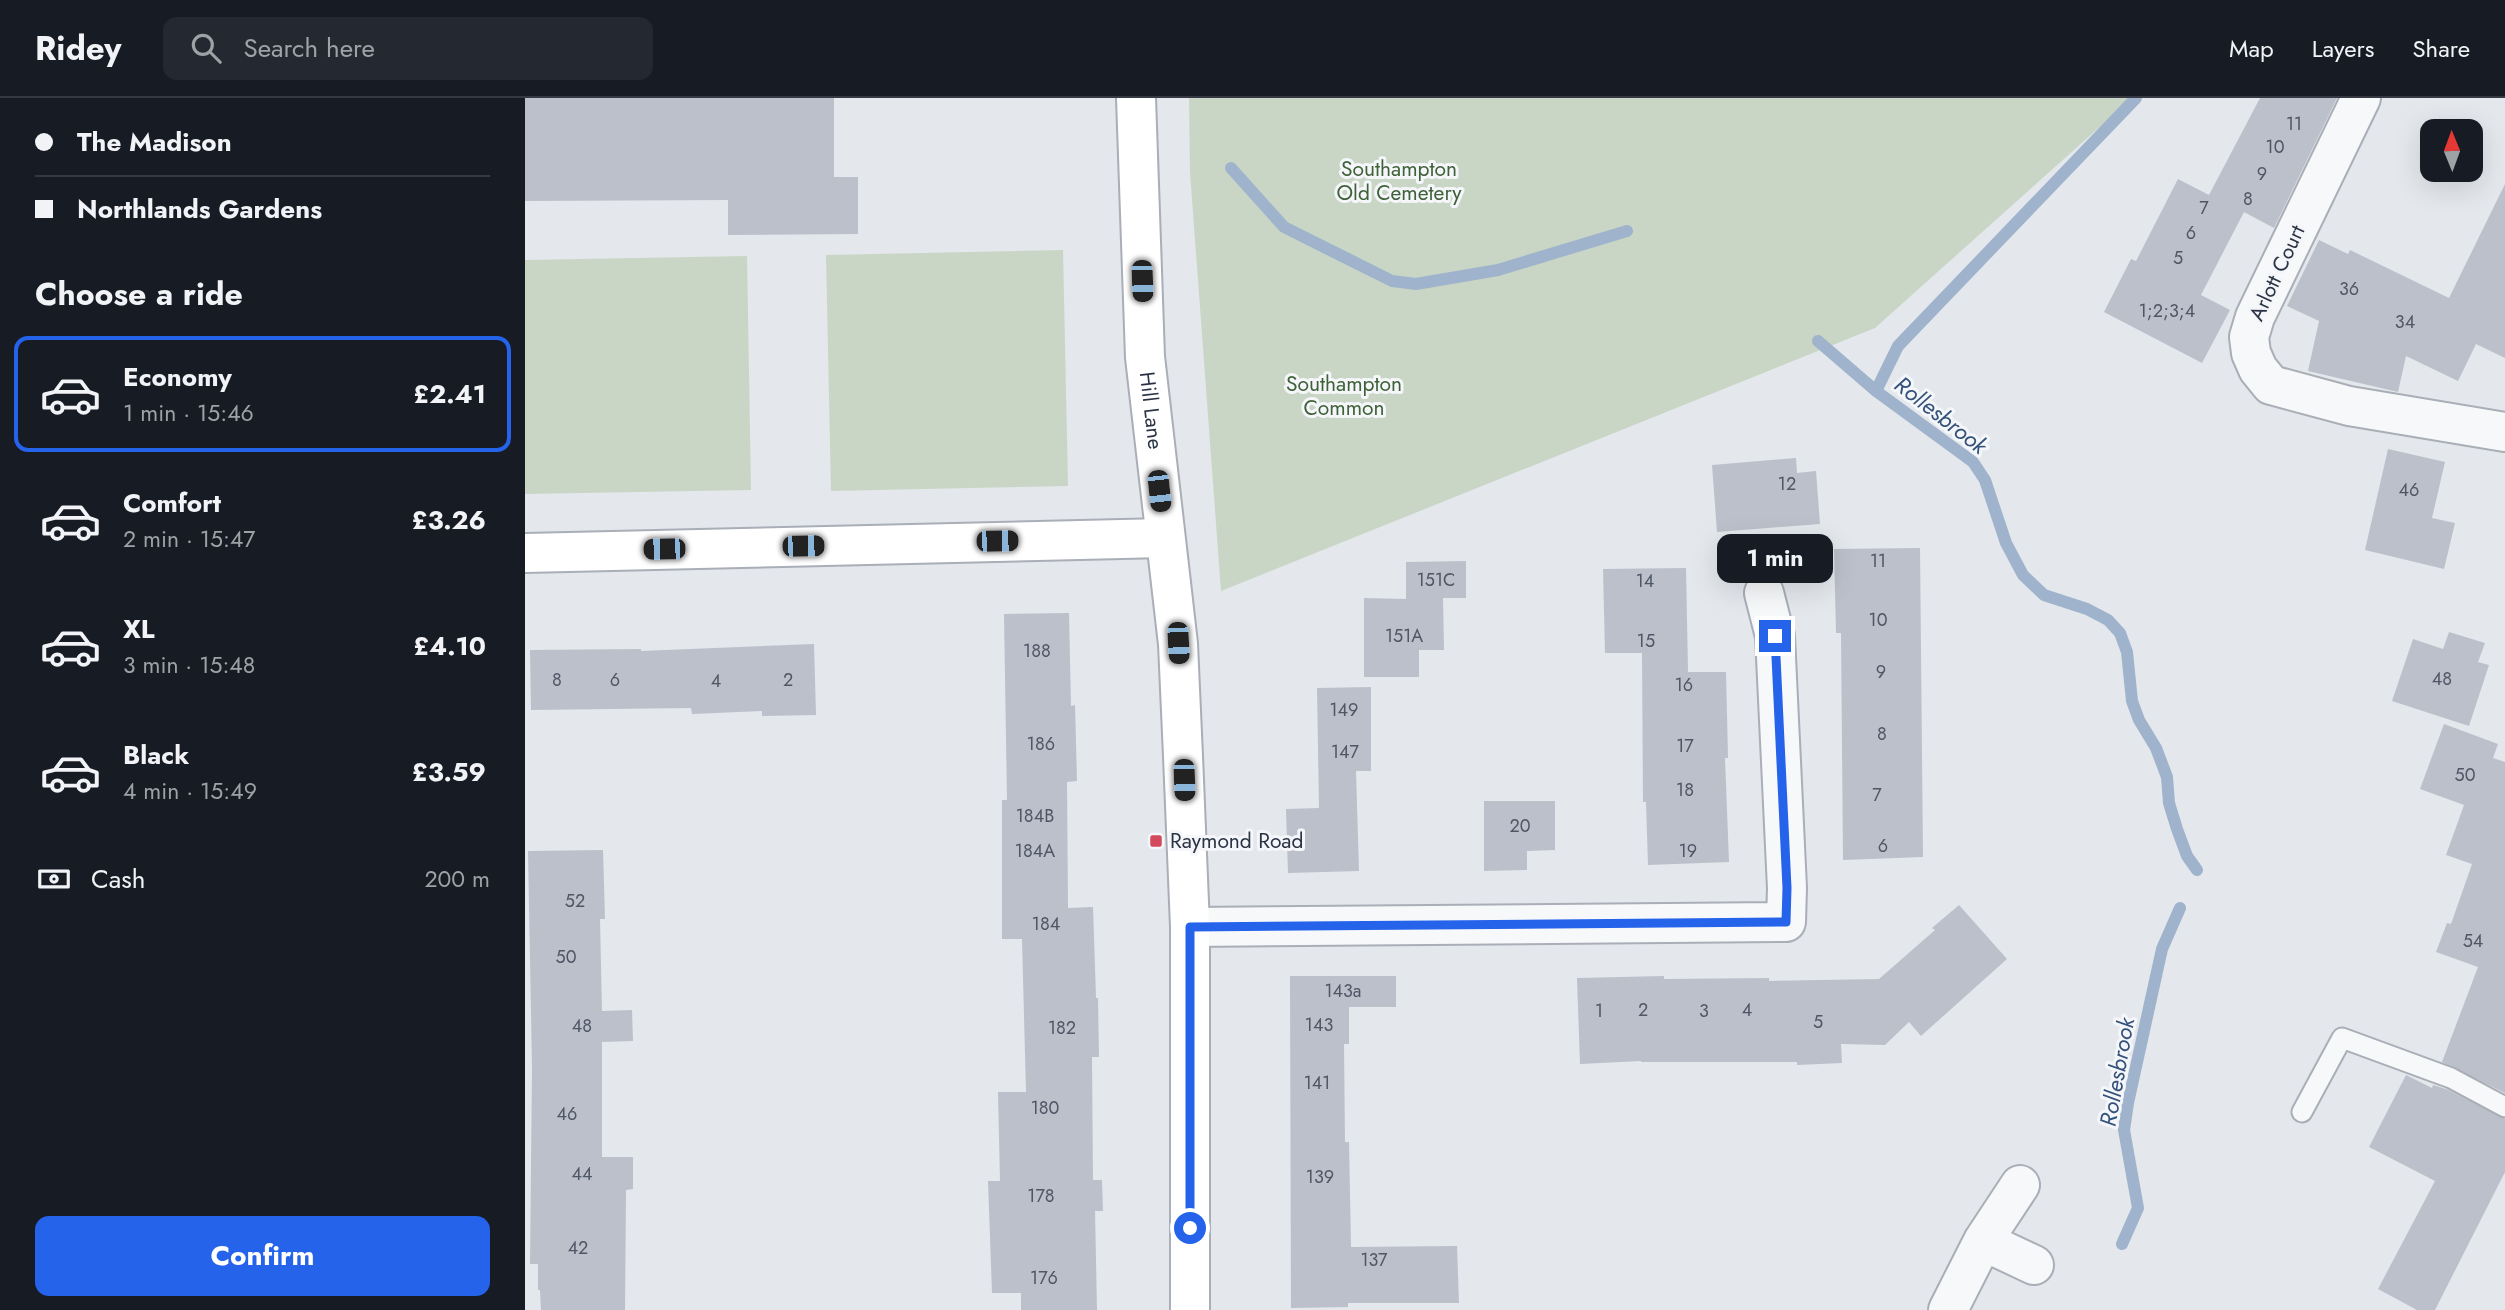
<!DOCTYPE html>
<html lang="en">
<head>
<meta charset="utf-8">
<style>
  :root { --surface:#171b24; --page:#242831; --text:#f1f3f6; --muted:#9ea1a6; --line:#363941; --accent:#2563eb }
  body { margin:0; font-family:Jost,sans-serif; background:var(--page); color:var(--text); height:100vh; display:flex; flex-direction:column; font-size:26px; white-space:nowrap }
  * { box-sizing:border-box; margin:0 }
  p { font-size:23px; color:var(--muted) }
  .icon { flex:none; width:38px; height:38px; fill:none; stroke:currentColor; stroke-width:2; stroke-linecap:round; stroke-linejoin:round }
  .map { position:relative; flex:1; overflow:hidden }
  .details { display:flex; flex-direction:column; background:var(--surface); width:525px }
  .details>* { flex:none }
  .top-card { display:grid; align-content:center; height:154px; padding:0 35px; background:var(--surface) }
  .needle { width:46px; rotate:359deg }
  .controls { position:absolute; left:1895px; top:21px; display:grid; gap:14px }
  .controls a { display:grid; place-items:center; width:63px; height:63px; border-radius:14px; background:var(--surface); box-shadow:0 7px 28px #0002; font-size:35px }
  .end { position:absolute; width:32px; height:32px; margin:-16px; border:9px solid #2563eb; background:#fff; box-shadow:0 0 0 4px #fff }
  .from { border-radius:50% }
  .bubble { position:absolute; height:49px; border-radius:14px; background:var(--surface); box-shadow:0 7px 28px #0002; font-size:23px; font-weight:700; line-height:49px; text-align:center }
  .car { position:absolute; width:21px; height:42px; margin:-21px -10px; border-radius:9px; box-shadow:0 0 5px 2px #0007; background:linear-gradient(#222 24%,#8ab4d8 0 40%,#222 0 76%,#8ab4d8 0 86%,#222 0) }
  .top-card b { display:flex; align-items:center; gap:24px; height:66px; font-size:26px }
  .top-card b+b { border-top:2px solid var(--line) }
  .top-card i { width:18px; height:18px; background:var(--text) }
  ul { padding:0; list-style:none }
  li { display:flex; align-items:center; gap:21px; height:116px; margin:0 14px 10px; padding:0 21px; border:4px solid transparent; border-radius:14px }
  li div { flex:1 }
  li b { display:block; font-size:26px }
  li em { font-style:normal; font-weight:700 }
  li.active { border-color:var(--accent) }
  li>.icon { width:63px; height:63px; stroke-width:1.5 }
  h2 { padding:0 35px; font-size:32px; line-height:84px }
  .pay { display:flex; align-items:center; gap:18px; height:77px; padding:0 35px; font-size:26px }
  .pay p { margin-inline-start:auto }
  .primary-button { display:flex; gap:14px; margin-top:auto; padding:14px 35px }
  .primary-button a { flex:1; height:80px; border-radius:14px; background:var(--accent); color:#fff; font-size:28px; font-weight:700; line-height:80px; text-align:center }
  header { display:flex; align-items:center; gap:42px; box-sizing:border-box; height:98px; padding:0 35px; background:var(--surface); border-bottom:2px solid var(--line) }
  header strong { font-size:33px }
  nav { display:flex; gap:38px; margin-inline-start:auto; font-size:24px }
  .search { width:490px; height:63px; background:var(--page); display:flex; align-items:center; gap:18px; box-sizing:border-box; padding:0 24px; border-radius:14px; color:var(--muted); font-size:26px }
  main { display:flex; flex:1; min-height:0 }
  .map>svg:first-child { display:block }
  .green { fill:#c9d6c5 }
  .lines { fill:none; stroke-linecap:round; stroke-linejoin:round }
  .stream { stroke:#9fb4cc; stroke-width:12 }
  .building { fill:#bbc0ca }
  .lane-casing { stroke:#a9aeb7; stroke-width:23 }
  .street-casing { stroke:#a9aeb7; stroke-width:42 }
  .secondary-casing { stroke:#a9aeb7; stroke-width:42 }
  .lane { stroke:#f7f8fa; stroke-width:19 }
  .street { stroke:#f7f8fa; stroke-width:38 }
  .secondary { stroke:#fff; stroke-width:38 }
  .route { stroke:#2563eb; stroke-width:9 }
  .poi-dot { fill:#d1495b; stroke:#f4f6f9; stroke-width:2.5 }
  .labels { text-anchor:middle; stroke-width:6; stroke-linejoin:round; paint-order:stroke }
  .number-label { font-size:18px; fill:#4f5766 }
  .park-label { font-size:21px; fill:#3f6138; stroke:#f4f6f9 }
  .street-label { font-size:21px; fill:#2b3445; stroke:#f4f6f9 }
  .poi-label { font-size:21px; fill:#2b3445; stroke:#f4f6f9; text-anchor:start }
  .water-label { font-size:23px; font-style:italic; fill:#34527a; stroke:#f4f6f9 }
</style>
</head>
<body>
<header>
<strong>Ridey</strong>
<div class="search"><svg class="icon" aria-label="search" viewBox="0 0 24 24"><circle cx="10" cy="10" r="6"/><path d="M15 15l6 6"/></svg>Search here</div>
<nav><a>Map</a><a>Layers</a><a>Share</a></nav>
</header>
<main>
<section class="details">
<div class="top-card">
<b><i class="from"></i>The Madison</b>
<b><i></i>Northlands Gardens</b>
</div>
<h2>Choose a ride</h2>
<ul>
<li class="active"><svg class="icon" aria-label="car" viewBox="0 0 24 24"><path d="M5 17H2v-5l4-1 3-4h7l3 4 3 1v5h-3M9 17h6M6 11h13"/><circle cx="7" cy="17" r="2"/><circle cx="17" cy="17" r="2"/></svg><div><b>Economy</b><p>1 min · 15:46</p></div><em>£2.41</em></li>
<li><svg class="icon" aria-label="car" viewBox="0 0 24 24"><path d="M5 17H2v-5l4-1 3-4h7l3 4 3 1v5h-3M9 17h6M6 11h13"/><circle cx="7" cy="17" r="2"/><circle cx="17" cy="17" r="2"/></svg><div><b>Comfort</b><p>2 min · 15:47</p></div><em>£3.26</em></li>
<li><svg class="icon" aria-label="car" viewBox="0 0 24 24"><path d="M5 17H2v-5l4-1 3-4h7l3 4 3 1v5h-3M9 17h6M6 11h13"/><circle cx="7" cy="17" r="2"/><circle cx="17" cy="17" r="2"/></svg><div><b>XL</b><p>3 min · 15:48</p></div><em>£4.10</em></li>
<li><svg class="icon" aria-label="car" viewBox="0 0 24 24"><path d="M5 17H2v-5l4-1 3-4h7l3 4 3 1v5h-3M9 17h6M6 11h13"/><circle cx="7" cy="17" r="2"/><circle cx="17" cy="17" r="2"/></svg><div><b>Black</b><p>4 min · 15:49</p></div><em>£3.59</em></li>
</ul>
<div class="pay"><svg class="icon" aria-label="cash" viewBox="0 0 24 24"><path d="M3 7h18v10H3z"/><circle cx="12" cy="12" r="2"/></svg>Cash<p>200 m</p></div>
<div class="primary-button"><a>Confirm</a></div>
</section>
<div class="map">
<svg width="1980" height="1212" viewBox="0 0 1980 1212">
  <rect width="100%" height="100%" fill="#e4e7ec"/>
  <path class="green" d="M664,0h943l-257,230 -654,263 -31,-419z
    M538,152l5,236 -237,5 -5,-236z
    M222,158l4,234 -226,4v-234z"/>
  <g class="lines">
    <path class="stream" d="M706,70l53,59 108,54 24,3 82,-14 129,-39
      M1293,243l58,50 97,71 12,18 21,63 17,32 21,20 43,14 21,11 12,13 7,19 5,49 7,19 17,28 11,29 2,26 8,26 10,27 10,14
      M1351,293l22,-45 238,-248
      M1597,1146l16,-36 -14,-78 4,-27 34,-154 18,-41"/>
  </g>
  <path class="building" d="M0,0h309v79h24v57l-130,1v-35l-203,1z
    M1735,0h77l-63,130 -30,-16 -43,83 29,15 -28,53 -98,-51 27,-53 5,2 42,-82 31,16z
    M1980,86v174l-29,-14 -18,37 -52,-25 -8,36 -90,-21 11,-50 -32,-15 32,-66 29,14 2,-4 99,48z
    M1863,351l57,13 -13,56 23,5 -11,46 -79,-19z
    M1271,360l1,15 19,-2 4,53 -103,8 -5,-67z
    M1395,450l3,309 -80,3 -2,-227h-5l-2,-84z
    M941,463v37h-23l1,52h-25v27h-55v-79l42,1v-37z
    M1161,470l2,104h38l2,86h-3l4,104 -81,3 -2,-63h-3l-1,-149h-37l-2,-84z
    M544,515l2,93 4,-1 2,76 -10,1 1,126 25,-1 3,91h2l1,59h-7l1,123h9l1,31h-8l2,99h-76v-17h-29l-4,-112h12l-2,-89h28l-4,-153h-20v-139h5l-3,-186z
    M1924,534l36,11 -7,19 11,3 -20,61 -77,-25 21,-62 30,10z
    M289,546l2,71 -54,1v-5l-70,3 -1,-6 -160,2 -1,-60 111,-1v2z
    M846,589v84h-15l3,100 -71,2 -2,-64 33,-1 -2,-120z
    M1919,626l54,20 -5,14 12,4v331l-63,-31 36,-95 -42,-15 11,-29 4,1 21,-60 -26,-9 18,-50 -44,-16z
    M959,703h71v49l-28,1v19l-43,1z
    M78,752l2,69h-5l2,92 30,-1 1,31 -31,1v115h31v32l-7,1 -1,120h-84l-1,-20h-2v-26h-8l2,-197 -4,-216z
    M1434,807l48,54 -86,77 -12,-14 -24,23 -44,-1 1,19 -45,2v-3h-156v-1l-61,3 -3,-86 87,-2v3l105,-1v3l110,-2 56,-49 -3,-2z
    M765,878h106v31h-47v37h-5l1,98h4l2,105 106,-1 2,57h-111v4l-57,1z
    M1881,977l26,13 1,-3 13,4 59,30v53l-70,138h-18l-39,-21 57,-108 -66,-34z"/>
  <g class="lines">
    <g class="lane-casing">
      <path id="lane" d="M1777,1014l40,-74 109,40 54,29"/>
    </g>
    <g class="street-casing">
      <path id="street" d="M1836,0l-106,219 -6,20 2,16 7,16 13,16 78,21 156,26
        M665,829l596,-5 1,-34 -12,-252 -11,-43
        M1458,1143l51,24
        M1423,1212l35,-69 37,-56"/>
    </g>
    <g class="secondary-casing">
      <g id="secondary">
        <path id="s1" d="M611,0l9,259 33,287 5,112 7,171v383"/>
        <path d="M0,455l640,-15"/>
      </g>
    </g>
    <use href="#lane" class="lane"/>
    <use href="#street" class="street"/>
    <use href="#secondary" class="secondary"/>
  </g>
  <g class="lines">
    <path class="route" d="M665,1130v-301l596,-5 1,-34 -12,-252"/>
  </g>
  <rect class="poi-dot" x="624" y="736" width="14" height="14" rx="3.5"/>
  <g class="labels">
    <g class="number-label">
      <text x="1769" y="32">11</text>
      <text x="1750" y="55">10</text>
      <text x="1737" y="82">9</text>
      <text x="1723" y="107">8</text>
      <text x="1679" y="116">7</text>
      <text x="1666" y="141">6</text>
      <text x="1653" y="166">5</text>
      <text x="1824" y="197">36</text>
      <text x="1642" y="219">1;2;3;4</text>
      <text x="1880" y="230">34</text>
      <text x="1262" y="392">12</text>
      <text x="1884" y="398">46</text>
      <text x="1353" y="469">11</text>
      <text x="911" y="488">151C</text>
      <text x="1120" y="489">14</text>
      <text x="1353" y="528">10</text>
      <text x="879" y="544">151A</text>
      <text x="1121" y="549">15</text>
      <text x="512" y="559">188</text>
      <text x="1356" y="580">9</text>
      <text x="1917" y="587">48</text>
      <text x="32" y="588">8</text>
      <text x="90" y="588">6</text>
      <text x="263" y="588">2</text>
      <text x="191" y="589">4</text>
      <text x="1159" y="593">16</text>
      <text x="819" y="618">149</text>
      <text x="1357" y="642">8</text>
      <text x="516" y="652">186</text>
      <text x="1160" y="654">17</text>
      <text x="820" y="660">147</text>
      <text x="1940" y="683">50</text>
      <text x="1160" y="698">18</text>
      <text x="1352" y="703">7</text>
      <text x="510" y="724">184B</text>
      <text x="995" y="734">20</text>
      <text x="1358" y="754">6</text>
      <text x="510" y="759">184A</text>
      <text x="1163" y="759">19</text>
      <text x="50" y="809">52</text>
      <text x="521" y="832">184</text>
      <text x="1948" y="849">54</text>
      <text x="41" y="865">50</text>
      <text x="818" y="899">143a</text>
      <text x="1118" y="918">2</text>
      <text x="1222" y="918">4</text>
      <text x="1074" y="919">1</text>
      <text x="1179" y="919">3</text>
      <text x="1293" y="930">5</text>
      <text x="794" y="933">143</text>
      <text x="57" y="934">48</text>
      <text x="537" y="936">182</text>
      <text x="792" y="991">141</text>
      <text x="520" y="1016">180</text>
      <text x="42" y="1022">46</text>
      <text x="57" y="1082">44</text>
      <text x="795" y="1085">139</text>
      <text x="516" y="1104">178</text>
      <text x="53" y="1156">42</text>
      <text x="849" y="1168">137</text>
      <text x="519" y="1186">176</text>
    </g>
    <g class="park-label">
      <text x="874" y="78">Southampton<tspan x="874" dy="24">Old Cemetery</tspan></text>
      <text x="819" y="293">Southampton<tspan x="819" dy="24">Common</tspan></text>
    </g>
    <g class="street-label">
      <text transform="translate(1752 175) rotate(-65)" y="7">Arlott Court</text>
      <text dy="7" stroke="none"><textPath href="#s1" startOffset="313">Hill Lane</textPath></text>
    </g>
    <g class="poi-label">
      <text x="645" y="750">Raymond Road</text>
    </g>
    <g class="water-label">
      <text transform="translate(1416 317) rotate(38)" y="8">Rollesbrook</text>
      <text transform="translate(1592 974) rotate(-80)" y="8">Rollesbrook</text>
    </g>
  </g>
</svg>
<div class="controls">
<a><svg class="needle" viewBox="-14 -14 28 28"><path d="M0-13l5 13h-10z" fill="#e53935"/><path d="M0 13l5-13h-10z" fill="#9ea1a6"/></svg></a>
</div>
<i class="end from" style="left:665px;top:1130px"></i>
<i class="end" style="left:1250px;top:538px"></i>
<div class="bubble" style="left:1192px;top:436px;width:116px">1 min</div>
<i class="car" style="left:617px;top:183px;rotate:178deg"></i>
<i class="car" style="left:634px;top:393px;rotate:174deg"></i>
<i class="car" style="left:472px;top:443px;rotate:89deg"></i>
<i class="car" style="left:278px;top:448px;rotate:89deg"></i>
<i class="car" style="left:139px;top:451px;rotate:269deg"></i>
<i class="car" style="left:653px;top:545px;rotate:177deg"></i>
<i class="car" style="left:659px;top:682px;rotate:178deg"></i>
</div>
</main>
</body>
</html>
